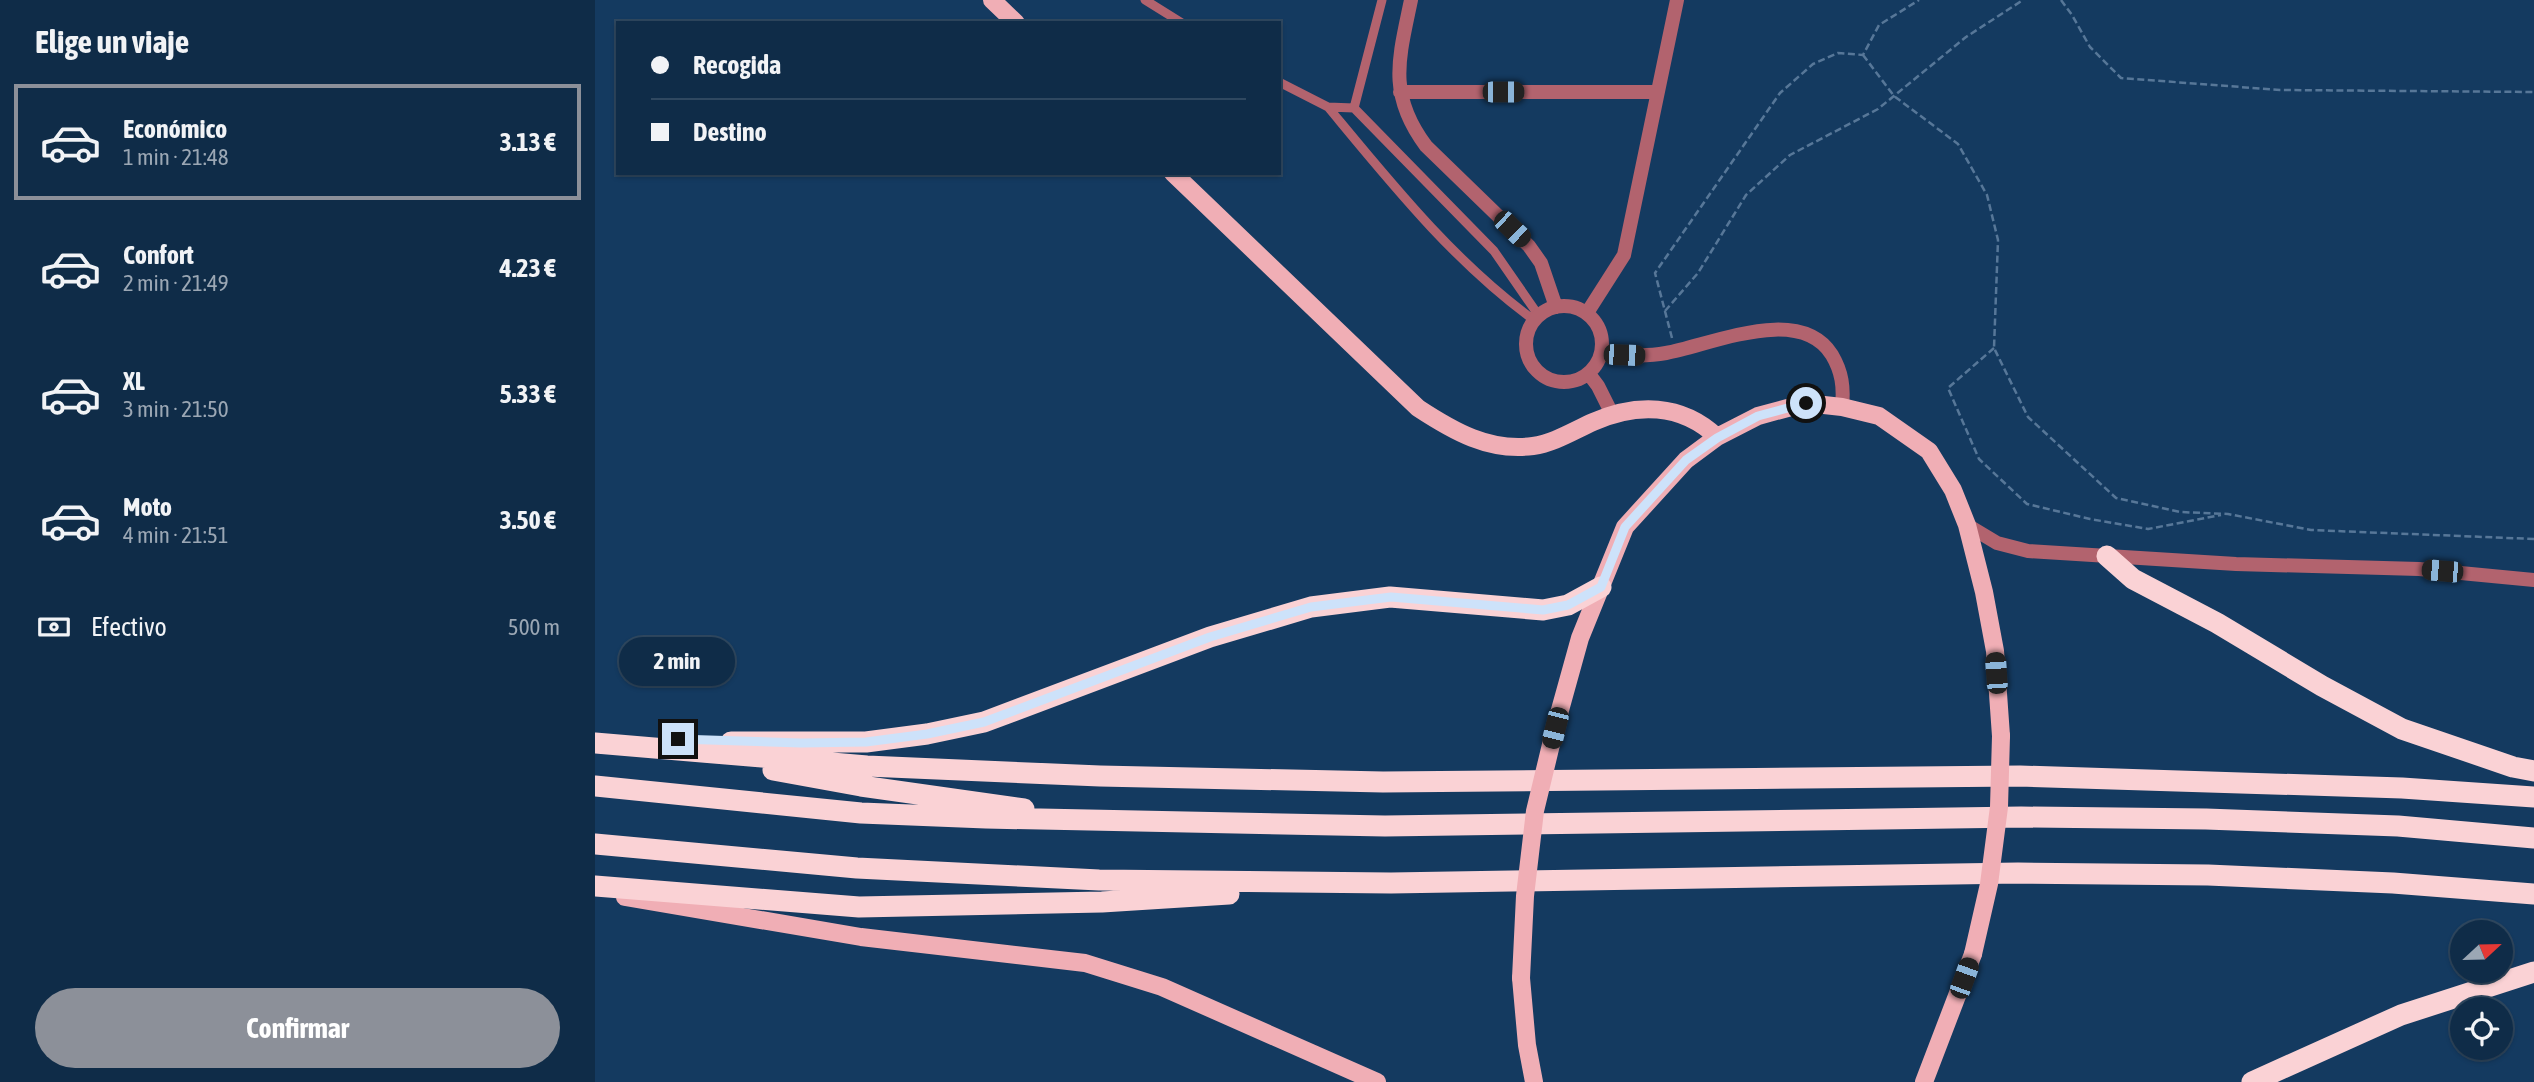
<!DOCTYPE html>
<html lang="es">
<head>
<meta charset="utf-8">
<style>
  :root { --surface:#0f2c48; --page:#1d3852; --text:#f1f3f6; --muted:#9ba7b4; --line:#2f4860; --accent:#8c9099 }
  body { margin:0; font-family:"Asap Condensed",sans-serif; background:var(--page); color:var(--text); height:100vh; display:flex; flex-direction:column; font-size:26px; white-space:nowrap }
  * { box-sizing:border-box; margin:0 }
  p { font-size:23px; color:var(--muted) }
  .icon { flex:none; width:38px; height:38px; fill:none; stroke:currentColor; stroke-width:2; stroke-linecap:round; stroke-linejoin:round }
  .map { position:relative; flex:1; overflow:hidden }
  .sheet { display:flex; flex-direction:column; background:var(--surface); width:595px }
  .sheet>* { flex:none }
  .hud { position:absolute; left:21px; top:21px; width:665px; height:154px; border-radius:0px; box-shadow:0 2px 5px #0004,0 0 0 2px var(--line); display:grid; align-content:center; height:154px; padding:0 35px; background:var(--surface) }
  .needle { width:46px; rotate:68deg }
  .tools { position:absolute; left:1855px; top:920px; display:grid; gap:14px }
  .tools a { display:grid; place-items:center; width:63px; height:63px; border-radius:50%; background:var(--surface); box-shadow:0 2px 5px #0004,0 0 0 2px var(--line); font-size:35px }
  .end { position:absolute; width:32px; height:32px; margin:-16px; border:9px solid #cde2fa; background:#111; box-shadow:0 0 0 4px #111 }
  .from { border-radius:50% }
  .bubble { position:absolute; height:49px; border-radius:24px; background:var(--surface); box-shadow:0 2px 5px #0004,0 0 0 2px var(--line); font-size:23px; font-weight:700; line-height:49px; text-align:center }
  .car { position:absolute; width:21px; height:42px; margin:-21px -10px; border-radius:9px; box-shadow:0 0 5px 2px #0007; background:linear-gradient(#222 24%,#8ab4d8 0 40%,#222 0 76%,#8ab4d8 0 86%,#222 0) }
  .hud b { display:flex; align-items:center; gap:24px; height:66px; font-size:26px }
  .hud b+b { border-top:2px solid var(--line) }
  .hud i { width:18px; height:18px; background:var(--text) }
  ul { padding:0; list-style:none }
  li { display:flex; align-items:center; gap:21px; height:116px; margin:0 14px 10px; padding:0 21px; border:4px solid transparent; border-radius:0px }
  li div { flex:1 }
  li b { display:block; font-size:26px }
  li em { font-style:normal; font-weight:700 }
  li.selected { border-color:var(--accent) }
  li>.icon { width:63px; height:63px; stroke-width:1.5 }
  h2 { padding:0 35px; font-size:32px; line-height:84px }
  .pay { display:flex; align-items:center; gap:18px; height:77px; padding:0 35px; font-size:26px }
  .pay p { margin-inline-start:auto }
  .button { display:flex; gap:14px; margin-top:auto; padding:14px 35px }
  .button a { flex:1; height:80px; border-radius:42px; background:var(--accent); color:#fff; font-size:28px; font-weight:700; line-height:80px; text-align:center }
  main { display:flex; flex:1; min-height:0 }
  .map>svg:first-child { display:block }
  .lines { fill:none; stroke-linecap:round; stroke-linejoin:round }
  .path { stroke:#577798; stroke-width:2.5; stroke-dasharray:7 3.5; stroke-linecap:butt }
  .service { stroke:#b2636e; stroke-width:9 }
  .minor { stroke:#b2636e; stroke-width:14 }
  .tertiary { stroke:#b2636e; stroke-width:14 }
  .primary { stroke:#f0aeb5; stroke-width:18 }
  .motorway { stroke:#fad2d5; stroke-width:21 }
  .primary-bridge { stroke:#f0aeb5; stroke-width:18 }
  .route { stroke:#cde2fa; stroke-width:9 }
</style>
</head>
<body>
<main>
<section class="sheet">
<h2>Elige un viaje</h2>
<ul>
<li class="selected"><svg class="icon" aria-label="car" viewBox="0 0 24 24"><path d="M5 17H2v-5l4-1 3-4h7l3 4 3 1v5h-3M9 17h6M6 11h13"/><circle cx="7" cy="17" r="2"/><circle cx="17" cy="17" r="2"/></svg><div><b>Económico</b><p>1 min · 21:48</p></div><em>3.13 €</em></li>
<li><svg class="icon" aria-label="car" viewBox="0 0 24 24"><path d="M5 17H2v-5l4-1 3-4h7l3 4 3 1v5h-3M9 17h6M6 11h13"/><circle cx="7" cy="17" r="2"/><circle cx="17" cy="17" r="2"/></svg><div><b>Confort</b><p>2 min · 21:49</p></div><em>4.23 €</em></li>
<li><svg class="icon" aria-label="car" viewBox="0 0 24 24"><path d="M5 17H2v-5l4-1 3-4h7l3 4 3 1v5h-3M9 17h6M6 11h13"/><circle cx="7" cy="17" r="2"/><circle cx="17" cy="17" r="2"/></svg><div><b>XL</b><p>3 min · 21:50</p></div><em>5.33 €</em></li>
<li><svg class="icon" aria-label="car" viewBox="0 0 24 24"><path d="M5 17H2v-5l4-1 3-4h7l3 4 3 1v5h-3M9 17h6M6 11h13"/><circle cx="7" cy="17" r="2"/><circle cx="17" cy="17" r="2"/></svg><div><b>Moto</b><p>4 min · 21:51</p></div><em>3.50 €</em></li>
</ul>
<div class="pay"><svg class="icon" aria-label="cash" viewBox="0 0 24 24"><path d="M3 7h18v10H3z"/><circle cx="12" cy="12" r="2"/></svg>Efectivo<p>500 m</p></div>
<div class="button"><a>Confirmar</a></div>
</section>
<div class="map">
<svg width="1939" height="1082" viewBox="0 0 1939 1082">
  <rect width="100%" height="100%" fill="#143a60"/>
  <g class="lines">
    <path class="path" d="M1466,0l11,15 18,32 31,31 159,12 254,2
      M1268,55l31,41 64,48 29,51 11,45 -4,108 34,69 88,81 64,14 48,2 83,16 223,9
      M1070,311l33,-38 48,-78 44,-40 88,-46 88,-72 57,-37
      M1077,338l-17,-65 125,-180 33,-29 25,-11 25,2 16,-30 40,-25
      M1399,348l-46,40 31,71 48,45 63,15 58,10 73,-14"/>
    <path class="service" d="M550,0l37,23
      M684,82l49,25 26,1 140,143 45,65
      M733,107c63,76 126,155 206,213
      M759,108l28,-108"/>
    <path class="minor" d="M816,0c-12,58 -24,94 15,146l103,100 12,17 15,44
      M805,92h258
      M931 344a38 38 0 1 1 76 0a38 38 0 1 1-76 0Z
      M992,313l37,-58 53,-255
      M1007,354c21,1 43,3 64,-1 48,-9 134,-49 166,2 10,17 12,32 10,52
      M994,374l9,12 14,28"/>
    <path class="tertiary" d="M1372,525l30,18 31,8 208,13 183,5 115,11"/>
    <path class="primary" d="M397,0l24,23
      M578,173l245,235c35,23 71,44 115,38 21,-3 40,-15 60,-24 43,-19 88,-19 124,15
      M960,728l25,-90 45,-111 61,-67 31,-23 41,-21 48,-13 36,4 37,9 50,35 24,39 14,35 17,67 11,59 6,85
      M30,897l236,40 224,26 77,24 215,95
      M926,978l6,67 7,37
      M1329,1082l49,-128"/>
    <path class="motorway" d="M1512,556l26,23 84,44 105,63 80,43 111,38 21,4
      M136,742h135l61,-8 57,-12 226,-85 101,-30 79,-10 153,13 25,-5 33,-18
      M0,743l272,23 233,10 283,6 637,-6 382,12 132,9
      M178,770l88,16 163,23
      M0,786l266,27 125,5 399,8 636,-9 185,2 192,7 136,12
      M0,844l262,24 242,12 292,3 627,-10 190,2 185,8 141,11
      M0,886l264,21 243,-5 127,-8
      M1657,1082l149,-67 133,-43"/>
    <path class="primary-bridge" d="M1378,954l16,-70 10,-77 2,-71
      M926,978l4,-82 10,-85 20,-83"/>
  </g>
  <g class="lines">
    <path class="route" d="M83,739l123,4 65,-1 61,-8 57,-12 226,-85 101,-30 80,-10 152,13 25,-5 33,-18 24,-60 61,-67 31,-22 41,-22 48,-13"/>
  </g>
</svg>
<div class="tools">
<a><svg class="needle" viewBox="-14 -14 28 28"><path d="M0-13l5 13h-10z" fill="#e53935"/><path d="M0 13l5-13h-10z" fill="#9ba7b4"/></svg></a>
<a><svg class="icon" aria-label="locate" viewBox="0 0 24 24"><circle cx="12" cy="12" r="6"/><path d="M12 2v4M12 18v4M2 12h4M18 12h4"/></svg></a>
</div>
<i class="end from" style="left:1211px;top:403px"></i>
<i class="end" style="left:83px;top:739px"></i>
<div class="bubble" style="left:24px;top:637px;width:116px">2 min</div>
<i class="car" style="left:908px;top:92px;rotate:90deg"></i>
<i class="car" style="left:917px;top:229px;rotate:134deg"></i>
<i class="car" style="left:1029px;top:355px;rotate:92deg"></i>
<i class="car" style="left:1847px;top:571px;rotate:275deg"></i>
<i class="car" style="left:1401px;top:673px;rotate:356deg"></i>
<i class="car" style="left:960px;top:728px;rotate:194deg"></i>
<i class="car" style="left:1369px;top:978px;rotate:20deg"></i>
<div class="hud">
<b><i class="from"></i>Recogida</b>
<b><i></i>Destino</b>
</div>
</div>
</main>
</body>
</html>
